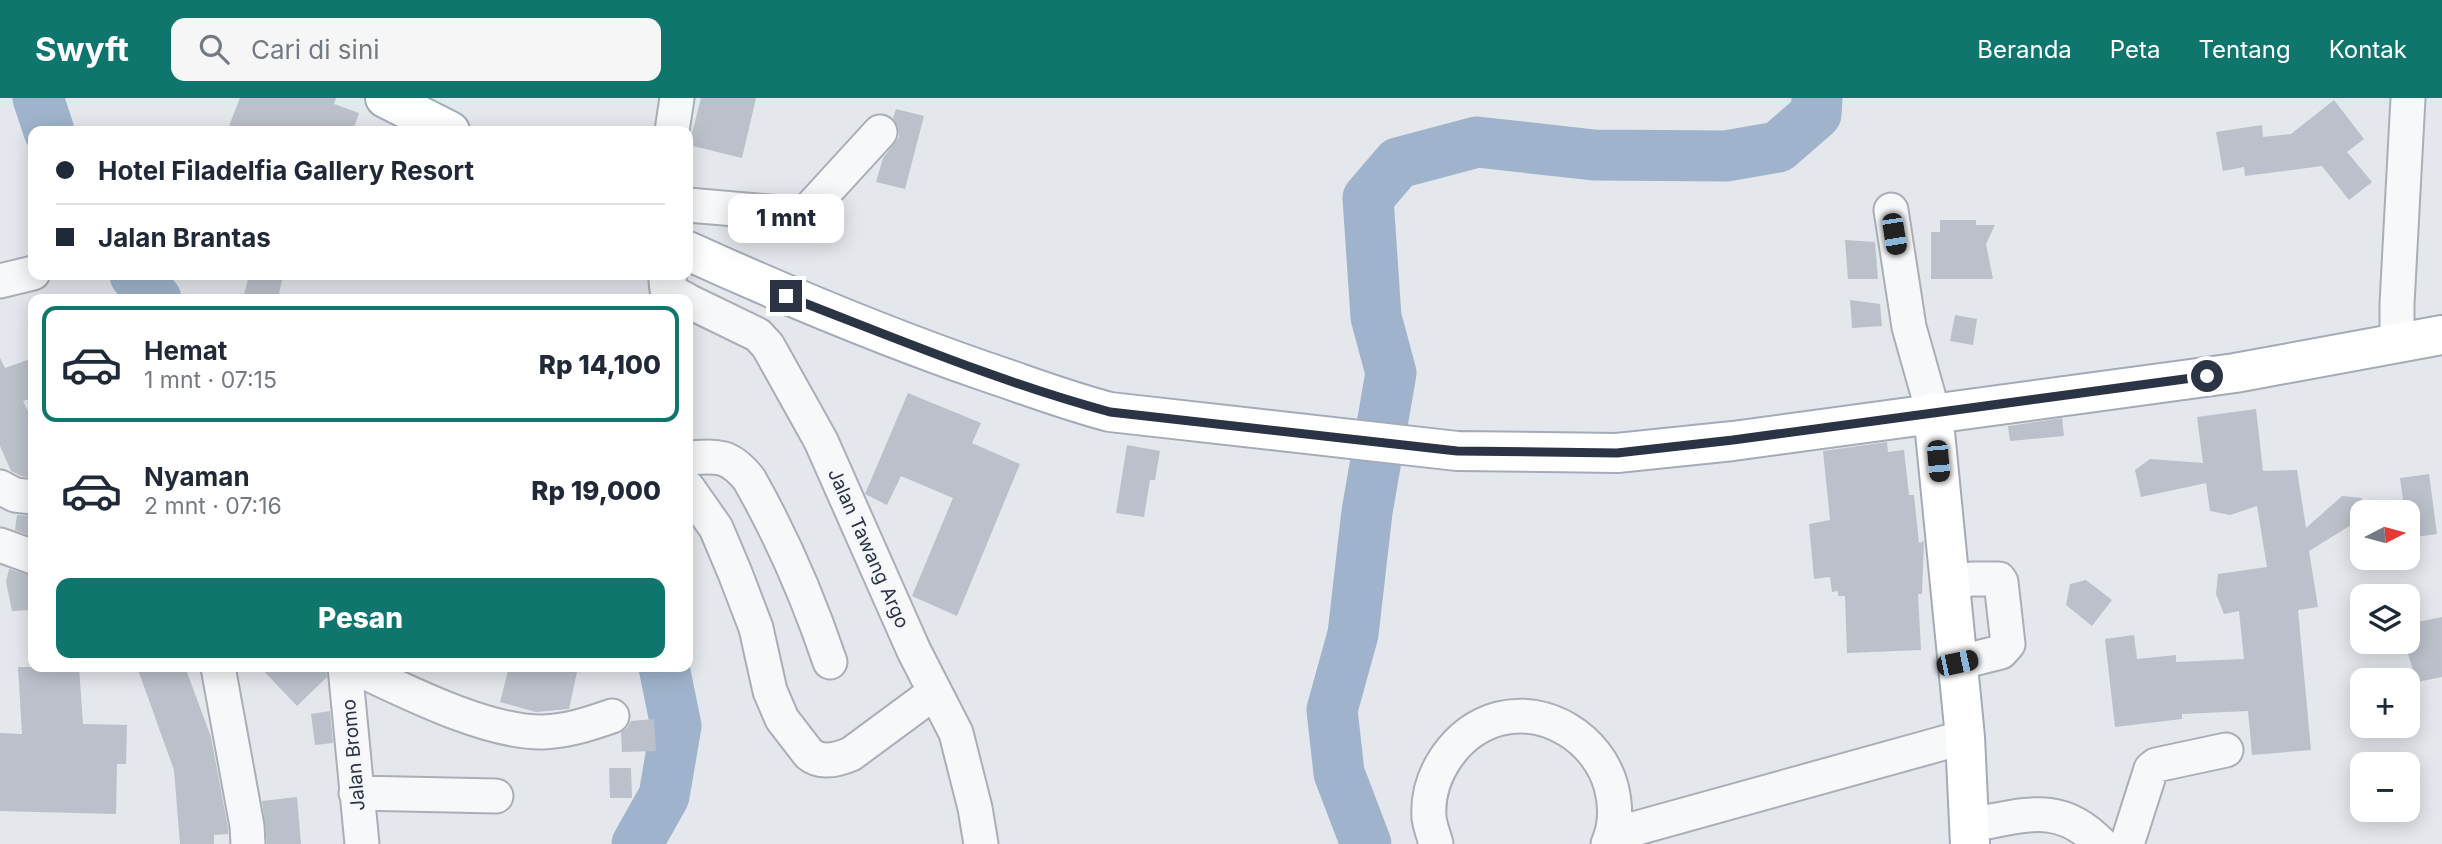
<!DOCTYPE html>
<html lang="id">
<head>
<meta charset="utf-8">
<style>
  :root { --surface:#fff; --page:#f6f6f7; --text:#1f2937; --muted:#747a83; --line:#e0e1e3; --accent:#0f766e }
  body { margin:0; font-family:Inter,sans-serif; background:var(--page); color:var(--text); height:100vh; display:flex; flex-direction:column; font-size:26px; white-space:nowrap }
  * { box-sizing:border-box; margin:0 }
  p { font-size:23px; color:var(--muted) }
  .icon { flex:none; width:38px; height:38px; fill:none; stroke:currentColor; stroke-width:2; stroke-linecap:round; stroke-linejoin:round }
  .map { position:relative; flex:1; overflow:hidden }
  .drawer { position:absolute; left:28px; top:196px; width:665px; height:378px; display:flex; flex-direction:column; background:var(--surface); border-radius:14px; box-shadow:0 4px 18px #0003 }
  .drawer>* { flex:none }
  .hud { position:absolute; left:28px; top:28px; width:665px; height:154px; border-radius:14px; box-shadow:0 4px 18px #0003; display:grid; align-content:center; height:154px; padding:0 28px; background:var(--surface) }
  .needle { width:46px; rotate:84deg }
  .controls { position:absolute; left:2350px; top:402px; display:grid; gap:14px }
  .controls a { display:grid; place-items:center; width:70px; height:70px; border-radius:14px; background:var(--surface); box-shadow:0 4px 18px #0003; font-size:35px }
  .end { position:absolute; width:32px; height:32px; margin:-16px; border:9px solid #2b3445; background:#fff; box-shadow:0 0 0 4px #fff }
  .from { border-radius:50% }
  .bubble { position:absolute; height:49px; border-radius:14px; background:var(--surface); box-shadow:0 4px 18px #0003; font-size:23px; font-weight:800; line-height:49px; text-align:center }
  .car { position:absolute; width:21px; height:42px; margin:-21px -10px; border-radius:9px; box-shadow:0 0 5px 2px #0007; background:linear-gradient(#222 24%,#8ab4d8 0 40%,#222 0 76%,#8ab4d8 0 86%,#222 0) }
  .hud b { display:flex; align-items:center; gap:24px; height:66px; font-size:26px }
  .hud b+b { border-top:2px solid var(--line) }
  .hud i { width:18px; height:18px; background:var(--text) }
  ul { padding:12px 0 0; list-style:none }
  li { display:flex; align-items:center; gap:21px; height:116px; margin:0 14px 10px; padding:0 14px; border:4px solid transparent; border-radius:14px }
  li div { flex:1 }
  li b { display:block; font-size:26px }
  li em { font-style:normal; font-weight:800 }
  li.active { border-color:var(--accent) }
  li>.icon { width:63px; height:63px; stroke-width:1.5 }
  .action { display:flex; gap:14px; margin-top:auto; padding:14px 28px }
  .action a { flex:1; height:80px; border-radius:14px; background:var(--accent); color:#fff; font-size:28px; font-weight:800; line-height:80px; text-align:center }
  header { display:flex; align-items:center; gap:42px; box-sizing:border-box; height:98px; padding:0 35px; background:var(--accent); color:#fff }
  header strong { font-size:33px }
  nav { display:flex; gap:38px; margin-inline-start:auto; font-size:24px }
  .search { width:490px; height:63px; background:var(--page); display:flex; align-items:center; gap:18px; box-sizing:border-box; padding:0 24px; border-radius:14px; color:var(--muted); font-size:26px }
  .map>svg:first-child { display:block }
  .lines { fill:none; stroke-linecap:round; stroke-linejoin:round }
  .river { stroke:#9fb4cc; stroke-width:51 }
  .building { fill:#bbc0ca }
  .minor-casing { stroke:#a9aeb7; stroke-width:37 }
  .major-casing { stroke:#a3abb8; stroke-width:42 }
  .minor { stroke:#f7f8fa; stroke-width:33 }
  .major { stroke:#fff; stroke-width:38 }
  .route { stroke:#2b3445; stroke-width:9 }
  .labels { text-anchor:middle; stroke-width:5; stroke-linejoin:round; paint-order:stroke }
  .street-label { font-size:19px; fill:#2b3445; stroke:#f4f6f9 }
</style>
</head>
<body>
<header>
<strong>Swyft</strong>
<div class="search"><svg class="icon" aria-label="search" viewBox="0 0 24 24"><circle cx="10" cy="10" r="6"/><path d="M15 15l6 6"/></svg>Cari di sini</div>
<nav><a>Beranda</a><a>Peta</a><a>Tentang</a><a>Kontak</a></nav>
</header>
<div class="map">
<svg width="2442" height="746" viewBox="0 0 2442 746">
  <rect width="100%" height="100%" fill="#e4e7ec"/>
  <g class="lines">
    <path class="river" d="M38,0l11,33
      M135,177l21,24
      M637,746l27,-48 12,-70 -12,-59
      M1366,746l-27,-71 -7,-63 21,-76 14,-122 24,-139 -15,-56 -8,-119 30,-35 79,-21 117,13 132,1 52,-9 38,-33 1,-16"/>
  </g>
  <path class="building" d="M240,0h96l-2,6 25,9 -6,18h-126z
    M701,0h55l-14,60 -53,-13z
    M2334,2l30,39 -17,13 25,30 -23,18 -27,-34 -77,10 -1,-9 -21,4 -7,-39 46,-7 1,12 28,-3z
    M896,11l28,7 -19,73 -29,-7 7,-24 16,-21 -1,-10 -5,-9z
    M1940,122h36v5h19l-9,19 7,35h-62v-47h9z
    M1845,142l30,2 3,37h-30z
    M249,177h34l-5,24h-35z
    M1850,202l30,4 2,22 -30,2z
    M1955,217l22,4 -4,26 -23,-4z
    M0,260l5,10 28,-10v40l-10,3 10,21v56l-12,-2 -10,-5 -11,-25z
    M908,295l73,30 -9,20 48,21 -63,152 -45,-20 41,-98 -52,-22 -14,29 -22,-11z
    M2256,311l7,62 34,-1 9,58 36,-32 20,2v28l-11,-1 -42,26 9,56 -20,3 13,140 -59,5 -4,-44 -66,3v5l-67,8 -10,-88 29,-4 3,24 39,-4v7l68,-3 -5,-48 -15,3 -8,-20 2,-20 49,-7 -10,-61 -27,9 -20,-4 -4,-28 -65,14 -6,-27 15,-11 53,4 -6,-46z
    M2062,320l2,18 -54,5 -2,-15z
    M1887,344l1,10 16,-2 5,45h5l5,48 5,-2 -2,53h-4l3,56 -74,3 -2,-57h-7v-5l-6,1 -2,-15 -16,2 -5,-55 21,-4 -7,-69z
    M1127,347l33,6 -5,29h-5l-6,37 -28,-4z
    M2429,376l8,60 -29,4v-25h-3l-5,-35z
    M17,417l16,1v21l-18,-7z
    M9,471l24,7v34l-21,1 -6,-29z
    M2086,482l26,20 -20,26 -26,-21 4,-21z
    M2442,519v60l-25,5 -13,-40h4v-18z
    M18,569h61l4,57 44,1 -1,39h-9l-1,50 -116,-3v-78l22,1z
    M137,569h48l26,70 17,91v6l-14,1v9h-34l-6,-74z
    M260,569h66l1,10 -30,29z
    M509,569h69l-9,42 -33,3 -36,-10z
    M330,613l3,32 -18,2 -4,-31z
    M654,621l2,32 -34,1 -1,-20 6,-4 4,-7z
    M609,670h22l1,30h-22z
    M297,699l4,47h-34l-5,-43z"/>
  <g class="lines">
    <g class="minor-casing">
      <path id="minor" d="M672,33l5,-33
        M688,107l116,10 76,-83
        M1891,112l18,117 24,85
        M670,177l-4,6 1,9 18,9
        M0,183l33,-8
        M688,203l70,34 10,11 53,95 93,210 42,82 19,75 6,36
        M2397,245v-39l11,-206
        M688,360c29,-2 41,-4 61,21 33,58 59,118 81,183
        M0,389l15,8 18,2
        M688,390l28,40 19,45 21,55 14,63 12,28 27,35c12,10 28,6 42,0l84,-62
        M0,447l33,12
        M1949,485l23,-4h27l2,3 7,62 -7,8 -44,11
        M218,569l29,159 1,18
        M345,569l17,177
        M354,569c51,24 133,66 189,65 25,-1 46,-8 69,-16
        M356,695l140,3
        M1970,727c54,-9 89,-25 131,19
        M1612,737l353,-98
        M1436,746c-2,-8 -6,-18 -7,-26 -3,-43 27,-87 69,-99 49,-13 100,20 113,67 5,19 5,40 -3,58
        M2127,746l24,-75 5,-4 70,-15"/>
    </g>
    <g class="major-casing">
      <path id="major" d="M385,0l65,33
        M688,153c97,44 195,85 296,120 42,14 83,30 126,41l347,39 160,2 116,-12 502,-68 207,-38
        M1933,314l32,325 5,107"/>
    </g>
    <use href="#minor" class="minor"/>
    <use href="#major" class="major"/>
  </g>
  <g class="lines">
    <path class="route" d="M786,198c107,41 213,86 324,116l347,39 160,2 116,-13 474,-64"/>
  </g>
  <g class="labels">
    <g class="street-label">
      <text transform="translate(869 450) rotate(66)" y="7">Jalan Tawang Argo</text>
      <text transform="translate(353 657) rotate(-95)" y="7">Jalan Bromo</text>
    </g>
  </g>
</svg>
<div class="controls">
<a><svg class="needle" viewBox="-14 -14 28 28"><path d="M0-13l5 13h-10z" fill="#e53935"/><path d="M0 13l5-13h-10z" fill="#747a83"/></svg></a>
<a><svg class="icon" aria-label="layers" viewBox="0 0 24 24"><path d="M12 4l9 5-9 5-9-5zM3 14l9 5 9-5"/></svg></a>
<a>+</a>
<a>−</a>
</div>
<i class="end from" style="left:2207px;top:278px"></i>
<i class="end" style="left:786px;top:198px"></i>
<div class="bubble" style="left:728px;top:96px;width:116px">1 mnt</div>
<i class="car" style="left:1894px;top:136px;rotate:171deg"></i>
<i class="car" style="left:1938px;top:363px;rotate:175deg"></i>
<i class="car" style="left:1957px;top:565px;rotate:78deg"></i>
<div class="hud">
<b><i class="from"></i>Hotel Filadelfia Gallery Resort</b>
<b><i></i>Jalan Brantas</b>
</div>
<section class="drawer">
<ul>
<li class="active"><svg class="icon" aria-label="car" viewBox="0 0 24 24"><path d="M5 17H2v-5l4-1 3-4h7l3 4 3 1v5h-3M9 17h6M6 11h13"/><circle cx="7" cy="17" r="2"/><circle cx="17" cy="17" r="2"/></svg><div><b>Hemat</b><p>1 mnt · 07:15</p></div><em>Rp 14,100</em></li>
<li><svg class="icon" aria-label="car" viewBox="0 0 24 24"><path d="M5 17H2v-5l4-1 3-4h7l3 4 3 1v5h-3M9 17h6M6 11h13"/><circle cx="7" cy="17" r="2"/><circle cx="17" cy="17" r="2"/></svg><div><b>Nyaman</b><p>2 mnt · 07:16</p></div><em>Rp 19,000</em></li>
</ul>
<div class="action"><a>Pesan</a></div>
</section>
</div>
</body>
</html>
